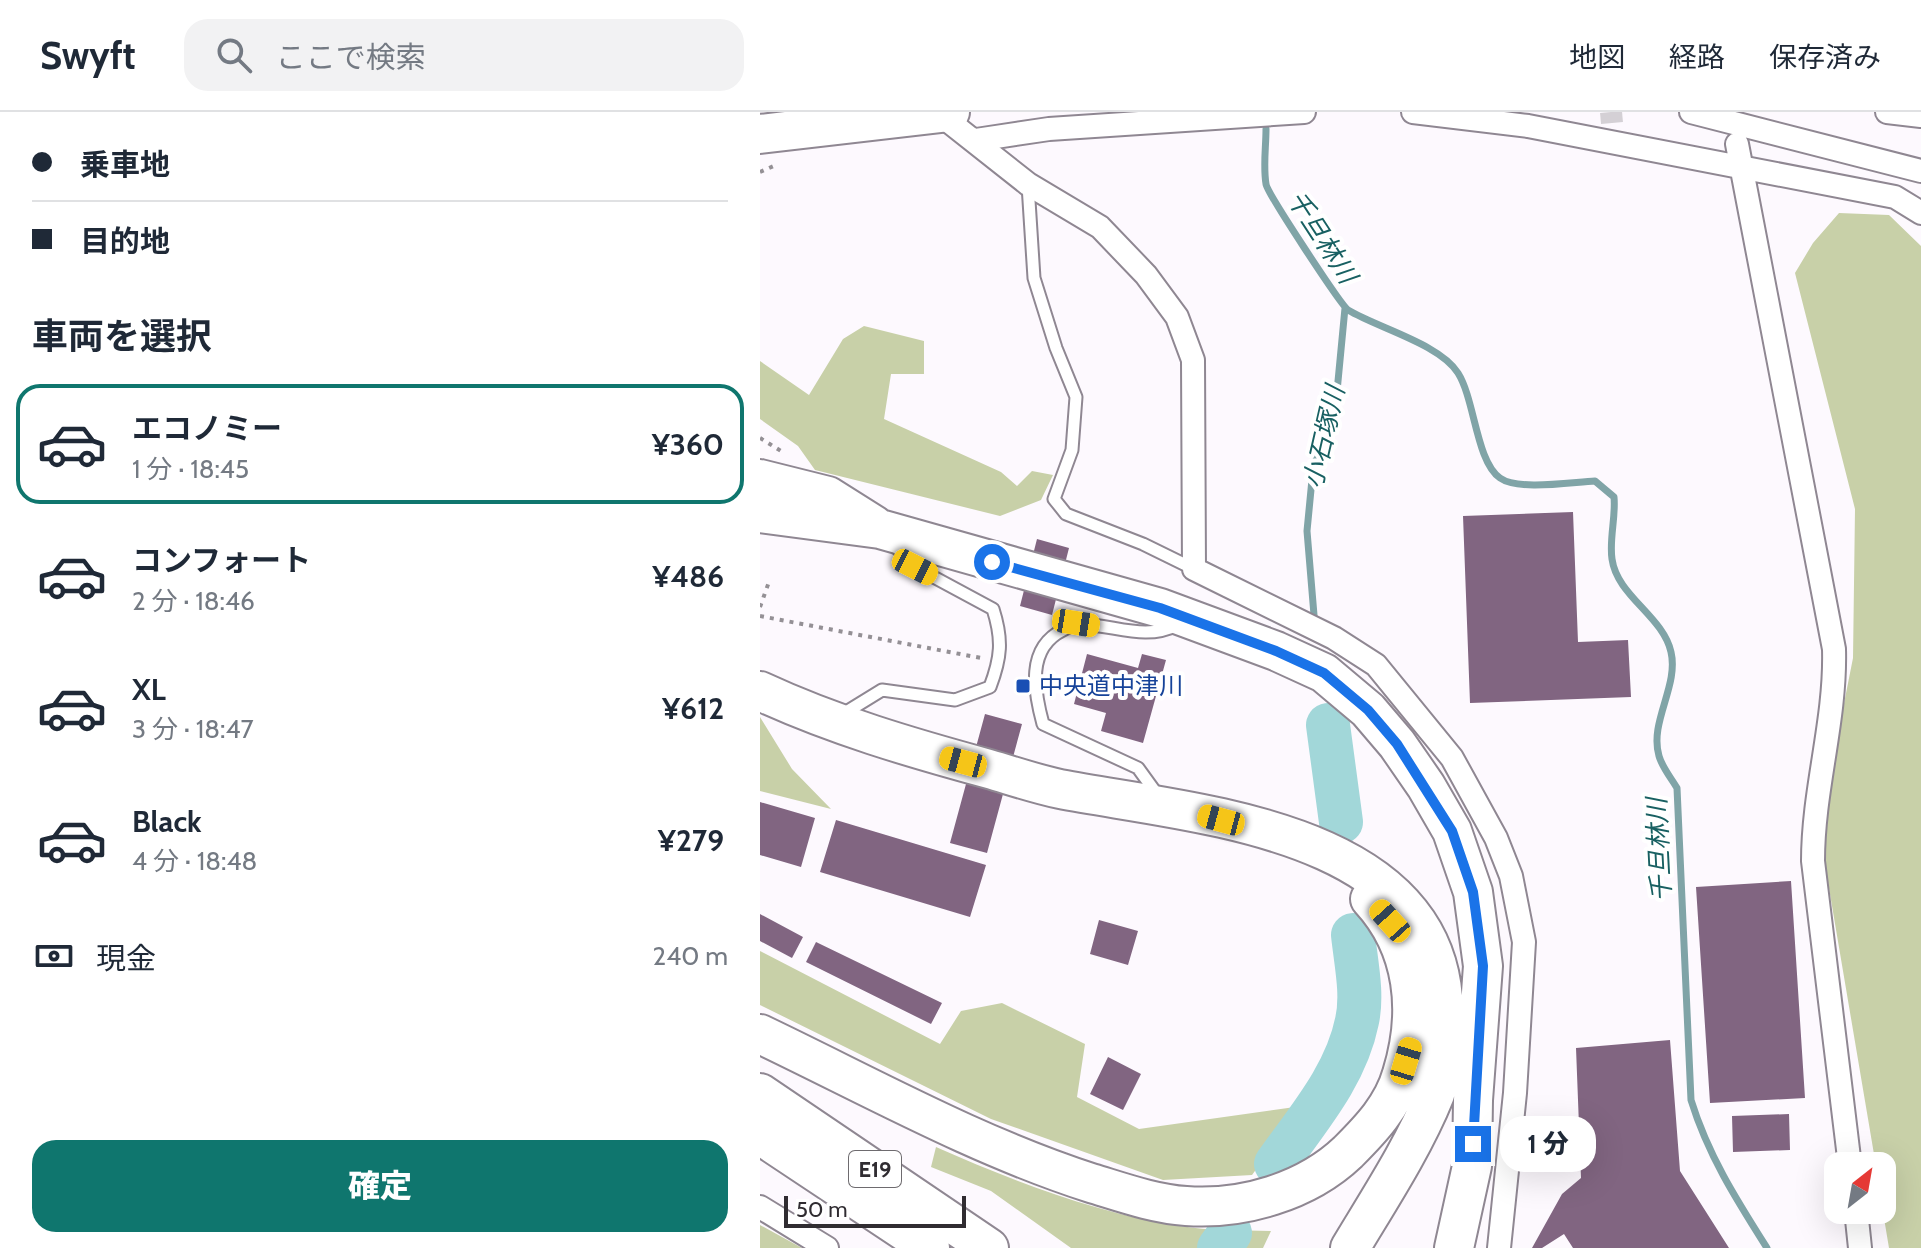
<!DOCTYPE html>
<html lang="ja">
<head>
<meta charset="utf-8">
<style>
  :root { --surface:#fff; --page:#f2f2f3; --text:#1f2937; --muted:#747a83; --line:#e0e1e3; --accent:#0f766e }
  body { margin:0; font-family:Cabin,"Noto Sans JP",sans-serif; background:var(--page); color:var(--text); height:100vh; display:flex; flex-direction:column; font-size:30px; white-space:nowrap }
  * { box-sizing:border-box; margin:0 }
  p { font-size:26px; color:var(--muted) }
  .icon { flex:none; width:44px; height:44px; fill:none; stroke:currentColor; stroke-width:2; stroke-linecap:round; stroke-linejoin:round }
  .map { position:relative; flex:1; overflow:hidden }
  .panel { display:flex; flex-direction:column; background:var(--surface); width:760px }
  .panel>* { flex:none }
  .guide { display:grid; align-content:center; height:176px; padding:0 32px; background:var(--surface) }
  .needle { width:52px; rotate:31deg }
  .controls { position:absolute; left:1064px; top:1040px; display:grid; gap:16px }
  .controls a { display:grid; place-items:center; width:72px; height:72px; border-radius:16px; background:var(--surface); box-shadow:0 8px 32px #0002; font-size:40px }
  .scale { position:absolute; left:24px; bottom:20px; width:182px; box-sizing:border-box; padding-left:8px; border:4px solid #302c31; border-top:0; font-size:22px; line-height:28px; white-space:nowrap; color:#302c31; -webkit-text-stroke:6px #fff; paint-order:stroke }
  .end { position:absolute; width:36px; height:36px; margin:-18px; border:10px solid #1a73e8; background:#fff; box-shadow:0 0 0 4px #fff }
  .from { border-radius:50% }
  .bubble { position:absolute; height:56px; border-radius:24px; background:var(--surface); box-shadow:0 8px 32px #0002; font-size:26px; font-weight:800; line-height:56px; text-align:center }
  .car { position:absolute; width:24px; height:48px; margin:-24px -12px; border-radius:10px; box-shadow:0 0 6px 2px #0007; background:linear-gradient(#f5c518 24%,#345 0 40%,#f5c518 0 76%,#345 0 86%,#f5c518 0) }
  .guide b { display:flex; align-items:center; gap:28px; height:76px; font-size:30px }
  .guide b+b { border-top:2px solid var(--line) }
  .guide i { width:20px; height:20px; background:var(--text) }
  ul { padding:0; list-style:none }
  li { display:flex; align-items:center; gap:24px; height:120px; margin:0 16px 12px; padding:0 16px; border:4px solid transparent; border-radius:24px }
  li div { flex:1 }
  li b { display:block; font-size:30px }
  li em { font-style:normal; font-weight:800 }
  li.current { border-color:var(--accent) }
  li>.icon { width:72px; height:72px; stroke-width:1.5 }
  h2 { padding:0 32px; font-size:36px; line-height:96px }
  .pay { display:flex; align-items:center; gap:20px; height:88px; padding:0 32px; font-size:30px }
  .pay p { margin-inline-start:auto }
  .cta { display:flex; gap:16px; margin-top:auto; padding:16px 32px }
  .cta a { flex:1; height:92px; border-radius:24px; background:var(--accent); color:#fff; font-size:32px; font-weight:800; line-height:92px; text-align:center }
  header { display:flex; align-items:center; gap:48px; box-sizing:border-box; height:112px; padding:0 40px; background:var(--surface); border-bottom:2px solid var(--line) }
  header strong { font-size:38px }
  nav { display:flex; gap:44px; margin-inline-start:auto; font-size:28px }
  .search { width:560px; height:72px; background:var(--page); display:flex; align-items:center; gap:20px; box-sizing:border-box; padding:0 28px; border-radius:24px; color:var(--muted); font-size:30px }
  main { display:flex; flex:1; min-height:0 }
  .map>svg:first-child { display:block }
  .forest { fill:#c8d0a8 }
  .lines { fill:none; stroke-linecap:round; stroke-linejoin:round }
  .stream { stroke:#80a4a7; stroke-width:7 }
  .river { stroke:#a2d7d9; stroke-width:44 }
  .building { fill:#816581 }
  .street-tunnel { stroke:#d4d0d5; stroke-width:22; stroke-dasharray:22 11; stroke-linecap:butt }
  .lane-casing { stroke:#8f8792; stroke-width:15 }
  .street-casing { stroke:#8f8792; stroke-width:26 }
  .highway-casing { stroke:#8f8792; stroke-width:42 }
  .path { stroke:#949095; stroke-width:4; stroke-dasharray:4 6; stroke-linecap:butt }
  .lane { stroke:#fff; stroke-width:11 }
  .street { stroke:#fff; stroke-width:22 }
  .highway { stroke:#fff; stroke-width:38 }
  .route { stroke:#1a73e8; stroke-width:10 }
  .transit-dot { fill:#1a4fb4; stroke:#fff; stroke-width:3 }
  .labels { text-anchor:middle; stroke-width:8; stroke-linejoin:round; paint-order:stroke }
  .shield { fill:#fff; stroke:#6e6b6f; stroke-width:2 }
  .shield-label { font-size:22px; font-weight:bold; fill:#302c31 }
  .transit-label { font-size:24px; fill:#164399; stroke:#fff; text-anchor:start }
  .water-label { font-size:26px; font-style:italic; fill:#186062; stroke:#fff }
</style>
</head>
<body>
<header>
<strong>Swyft</strong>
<div class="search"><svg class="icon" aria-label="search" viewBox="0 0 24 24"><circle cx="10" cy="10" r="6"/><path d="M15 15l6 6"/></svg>ここで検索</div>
<nav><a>地図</a><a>経路</a><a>保存済み</a></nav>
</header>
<main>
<section class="panel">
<div class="guide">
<b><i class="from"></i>乗車地</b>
<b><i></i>目的地</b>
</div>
<h2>車両を選択</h2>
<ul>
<li class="current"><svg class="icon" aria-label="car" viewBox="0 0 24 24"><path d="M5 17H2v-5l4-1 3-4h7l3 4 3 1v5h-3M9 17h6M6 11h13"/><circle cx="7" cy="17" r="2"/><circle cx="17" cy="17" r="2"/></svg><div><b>エコノミー</b><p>1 分 · 18:45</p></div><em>¥360</em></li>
<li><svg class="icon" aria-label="car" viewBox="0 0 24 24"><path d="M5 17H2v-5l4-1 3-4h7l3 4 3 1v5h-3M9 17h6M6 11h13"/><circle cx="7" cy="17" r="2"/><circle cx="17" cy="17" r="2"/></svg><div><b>コンフォート</b><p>2 分 · 18:46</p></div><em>¥486</em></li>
<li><svg class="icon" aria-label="car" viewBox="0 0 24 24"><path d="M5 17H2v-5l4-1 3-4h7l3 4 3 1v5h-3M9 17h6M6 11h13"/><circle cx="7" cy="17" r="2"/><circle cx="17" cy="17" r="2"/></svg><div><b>XL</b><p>3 分 · 18:47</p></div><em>¥612</em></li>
<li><svg class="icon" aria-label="car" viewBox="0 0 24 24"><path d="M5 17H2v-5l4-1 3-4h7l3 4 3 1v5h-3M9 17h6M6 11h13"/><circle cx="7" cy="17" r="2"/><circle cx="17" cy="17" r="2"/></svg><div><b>Black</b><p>4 分 · 18:48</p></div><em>¥279</em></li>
</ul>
<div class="pay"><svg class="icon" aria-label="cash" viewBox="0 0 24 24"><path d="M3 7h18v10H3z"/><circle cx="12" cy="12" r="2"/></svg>現金<p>240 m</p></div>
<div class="cta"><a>確定</a></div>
</section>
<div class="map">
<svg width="1161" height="1136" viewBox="0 0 1161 1136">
  <rect width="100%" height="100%" fill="#fdf9fe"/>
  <path class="forest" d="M1079,101l50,2 32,31v1002h-32l-7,-42v-40h-6l-57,-337 34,-171 2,-149 -60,-236 18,-30z
    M104,214l60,15v33h-33l-7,45 117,53 16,14 15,-15 21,4 -12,25 -41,16 -185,-46 -17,-24 -38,-27v-58l49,34 34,-56z
    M0,605l32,52 39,40 -71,-18z
    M0,839l180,93 21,-33 41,-8 83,41 -8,53 62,32 163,-23 -50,69 -89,5 -172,-61 -231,-114z
    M176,1035c77,34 160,66 244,79 29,5 61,4 91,5l-8,17h-192l-80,-57 -60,-24z
    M0,1113l42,23h-42z"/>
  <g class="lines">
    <path class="stream" d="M506,17c0,18 -3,37 0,55 1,9 75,121 82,126 30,18 92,34 110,63 17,27 18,88 42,105 18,13 72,4 95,3l19,16c2,20 -5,42 -2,62 5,37 51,57 59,93 8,34 -22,70 -12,104 3,11 12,22 18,32l14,312c17,55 45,99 76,148
      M554,503l-7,-84 6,-62 23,-67 9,-94"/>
    <path class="river" d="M568,613l13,97
      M516,1052c31,-44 70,-88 81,-143 6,-27 -1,-58 -4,-86
      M459,1136l11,-15"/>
  </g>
  <path class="building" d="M813,400l5,130 50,-2 3,57 -161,6 -7,-187z
    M277,427l32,9 -17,67 -32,-9z
    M327,542l51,14 4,-14 24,6 -23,83 -42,-12 5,-18 -32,-9z
    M225,602l37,10 -35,129 -37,-10z
    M0,690l55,16 -14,49 -41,-12z
    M76,708l150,45 -16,52 -150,-45z
    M1031,769l14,217 -95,5 -14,-216z
    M0,802l43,23 -11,21 -32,-17z
    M339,808l39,11 -10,34 -38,-11z
    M56,830l126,61 -11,21 -125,-62z
    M910,928l10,131 49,77h-156l-9,-14 -22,14h-10l30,-54 19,-16 -5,-130z
    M348,945l33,17 -18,36 -33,-16z
    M1029,1002l1,36 -57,2 -1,-36z"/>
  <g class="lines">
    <path class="street-tunnel" d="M851,0l1,11"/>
    <g class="lane-casing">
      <path id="lane" d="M268,73l6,93 22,70 20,49 -4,53 -18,49 12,15 77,30 51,25
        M83,602l39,-24 73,10 35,-13c11,-29 13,-47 3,-78l-78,-42 -19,-20
        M399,685l-21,-29 -95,-44c-9,-33 -17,-76 20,-94 6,-3 11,-6 17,-6 35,1 65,17 97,1"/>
    </g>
    <g class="street-casing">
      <path id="street" d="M177,0l91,72 72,43 46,48 31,42 16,43 1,209 140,69 42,27 76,93 44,80 15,38 13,66 -9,151 -16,155
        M653,0l115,14 367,71 26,16
        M931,0l230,59
        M1127,0l34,4
        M216,28l73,-11 255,-17
        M977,32l97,505c2,72 -21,140 -21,212l37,305
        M0,1095l67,41
        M1096,1098l4,38"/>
    </g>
    <g class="highway-casing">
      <path id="highway" d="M0,22l190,-22
        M0,367l68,17 46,29
        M0,401l120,16 280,79 116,43 48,22 44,37 29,34 29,42 26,45 21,61 10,74 -10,134 -1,66 -18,82
        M0,579c73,34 152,57 229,78 24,7 47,15 71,20 130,25 369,38 383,209 2,30 3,67 -8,96 -22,54 -55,104 -85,154
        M0,922c109,52 216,112 331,149 30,9 63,21 95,23 56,4 120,-14 162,-54 23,-23 45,-46 54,-78 19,-62 13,-126 -32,-175
        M0,981l229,155
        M0,1023l170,113"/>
    </g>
    <path class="path" d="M0,60l16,-7
      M0,326l21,13
      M0,495l10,-28
      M0,504l221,42"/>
    <use href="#lane" class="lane"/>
    <use href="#street" class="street"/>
    <use href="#highway" class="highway"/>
  </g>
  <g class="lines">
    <path class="route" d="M232,450l168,46 116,43 48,22 44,37 29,34 55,87 21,61 10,74 -10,178"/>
  </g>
  <rect class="transit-dot" x="255" y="566" width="16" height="16" rx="4"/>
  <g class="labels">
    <rect class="shield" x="89" y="1039" width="52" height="36" rx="6"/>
    <g class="shield-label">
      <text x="115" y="1065">E19</text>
    </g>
    <g class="transit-label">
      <text x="279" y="582">中央道中津川</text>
    </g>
    <g class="water-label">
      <text transform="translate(562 125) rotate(57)" y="9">千旦林川</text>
      <text transform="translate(564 325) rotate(-77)" y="9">小石塚川</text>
      <text transform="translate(899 738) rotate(-93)" y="9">千旦林川</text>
    </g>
  </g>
</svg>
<div class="controls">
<a><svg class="needle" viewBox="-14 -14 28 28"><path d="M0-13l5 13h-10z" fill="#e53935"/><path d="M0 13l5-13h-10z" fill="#747a83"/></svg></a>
</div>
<div class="scale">50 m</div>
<i class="end from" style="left:232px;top:450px"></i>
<i class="end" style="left:713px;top:1032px"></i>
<div class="bubble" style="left:740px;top:1004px;width:96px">1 分</div>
<i class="car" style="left:155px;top:455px;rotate:117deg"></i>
<i class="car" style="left:316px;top:511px;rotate:99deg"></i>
<i class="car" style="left:203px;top:650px;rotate:285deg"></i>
<i class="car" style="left:461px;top:708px;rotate:285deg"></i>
<i class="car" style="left:630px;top:809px;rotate:318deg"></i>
<i class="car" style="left:646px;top:949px;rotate:17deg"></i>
</div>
</main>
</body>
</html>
